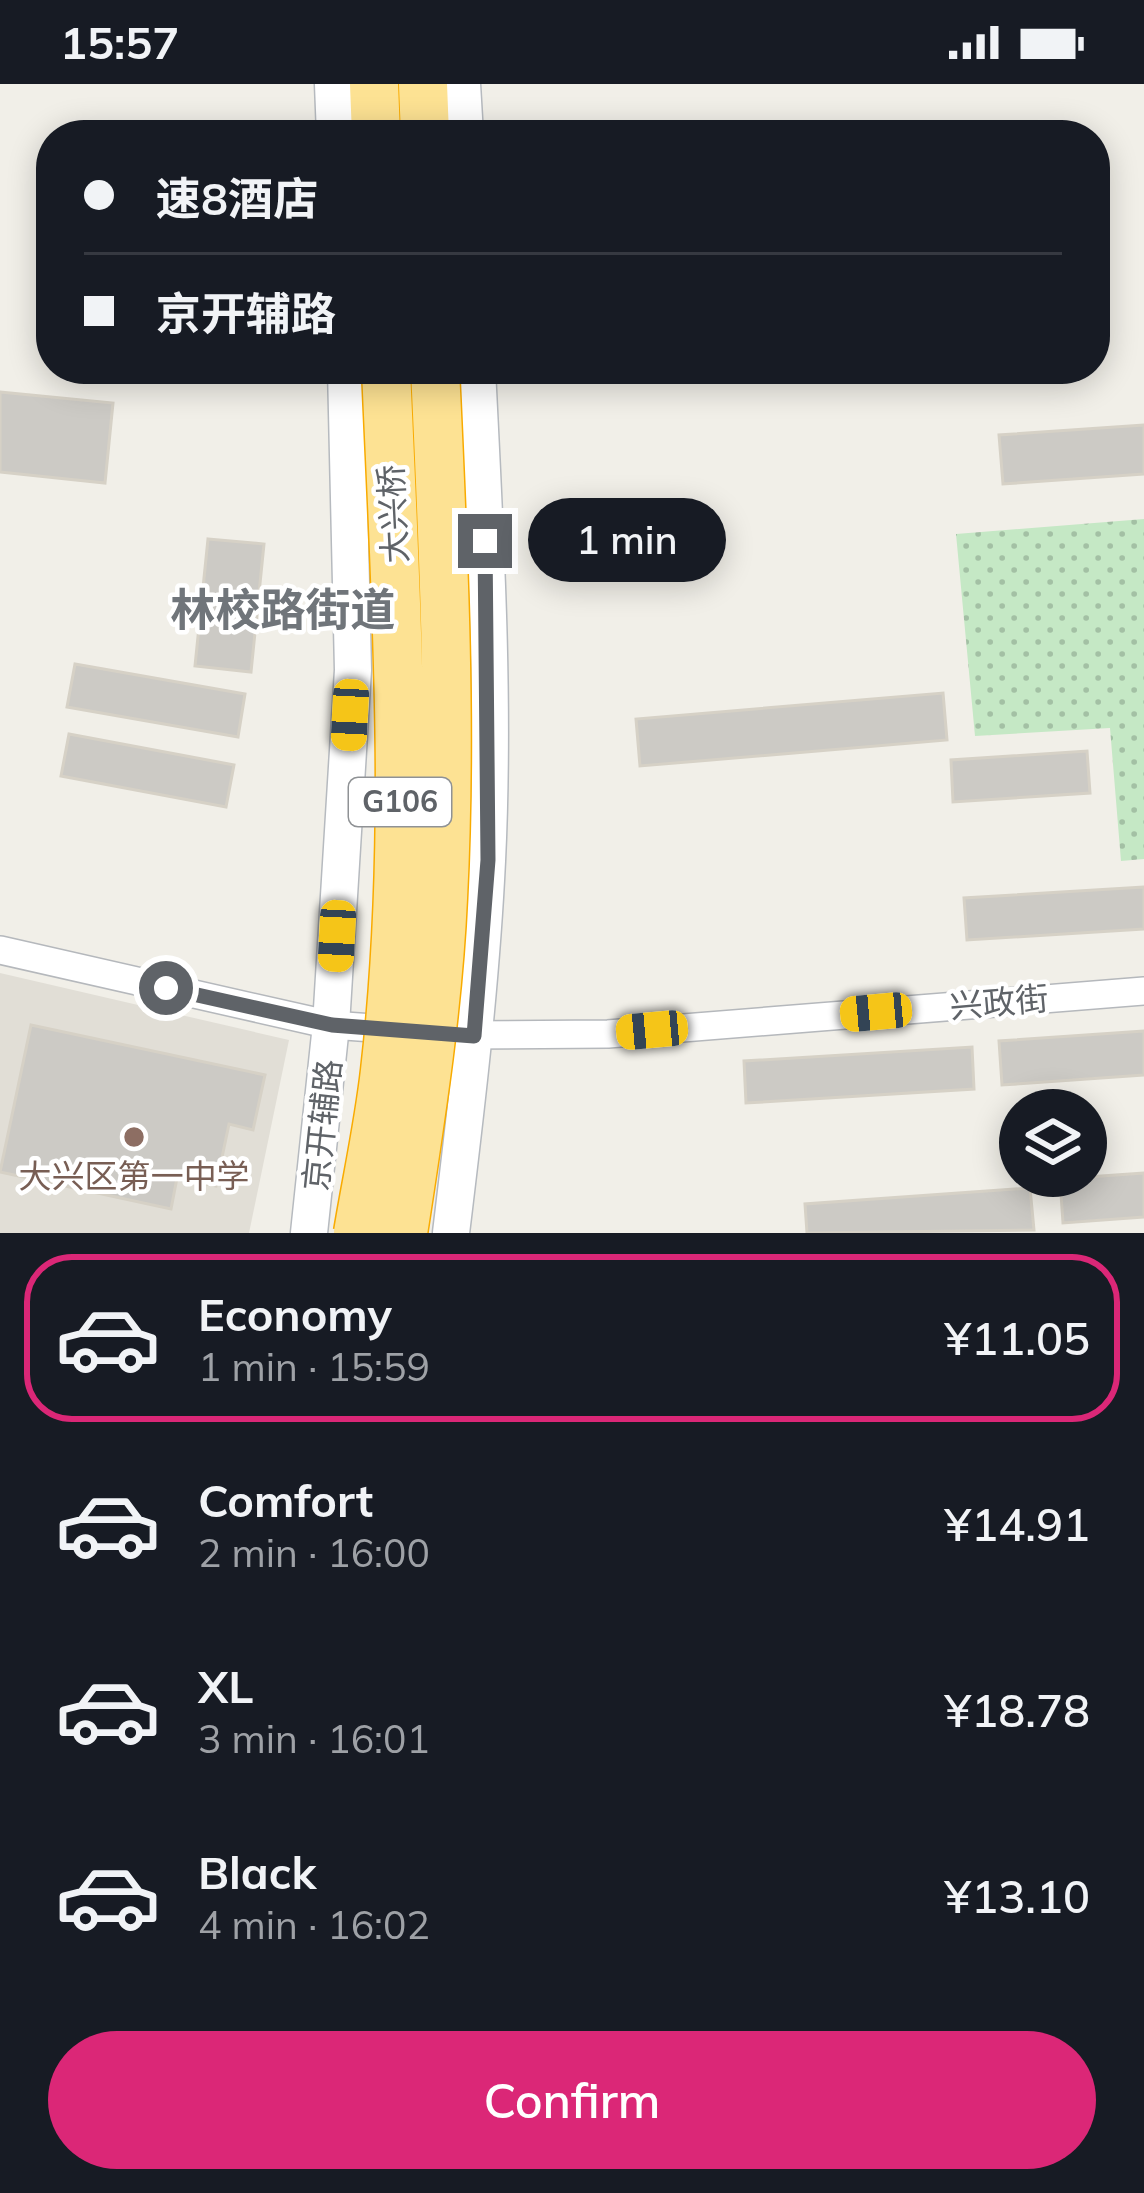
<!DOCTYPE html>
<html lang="en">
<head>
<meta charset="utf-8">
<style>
  :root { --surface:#171b24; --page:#20242c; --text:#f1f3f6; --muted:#9ea1a6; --line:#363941; --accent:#db2777 }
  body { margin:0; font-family:Mulish,"Noto Sans SC",sans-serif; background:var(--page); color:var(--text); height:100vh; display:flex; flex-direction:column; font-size:45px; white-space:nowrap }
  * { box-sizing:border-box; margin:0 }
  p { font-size:39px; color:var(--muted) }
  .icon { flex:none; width:66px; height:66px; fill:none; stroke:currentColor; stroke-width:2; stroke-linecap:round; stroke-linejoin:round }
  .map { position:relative; height:1149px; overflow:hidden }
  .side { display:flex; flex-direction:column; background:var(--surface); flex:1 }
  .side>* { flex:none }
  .top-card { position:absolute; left:36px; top:36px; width:1074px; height:264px; border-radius:48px; box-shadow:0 6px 30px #0003; display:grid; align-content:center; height:264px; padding:0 48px; background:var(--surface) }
  .tools { position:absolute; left:999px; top:1005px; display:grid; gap:24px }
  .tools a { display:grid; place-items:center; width:108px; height:108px; border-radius:50%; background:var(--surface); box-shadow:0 6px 30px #0003; font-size:60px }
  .end { position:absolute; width:54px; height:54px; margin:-27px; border:15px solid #5f6368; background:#fff; box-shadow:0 0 0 6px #fff }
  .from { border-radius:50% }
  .bubble { position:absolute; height:84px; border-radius:42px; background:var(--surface); box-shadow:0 6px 30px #0003; font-size:39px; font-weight:600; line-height:84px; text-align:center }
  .car { position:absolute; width:36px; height:72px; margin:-36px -18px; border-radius:15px; box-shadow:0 0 9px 3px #0007; background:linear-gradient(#f5c518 24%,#345 0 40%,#f5c518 0 76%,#345 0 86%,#f5c518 0) }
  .top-card b { display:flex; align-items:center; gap:42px; height:114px; font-size:45px }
  .top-card b+b { border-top:3px solid var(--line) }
  .top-card i { width:30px; height:30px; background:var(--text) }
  ul { padding:21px 0 0; list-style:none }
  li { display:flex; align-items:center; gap:36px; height:168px; margin:0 24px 18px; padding:0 24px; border:6px solid transparent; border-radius:48px }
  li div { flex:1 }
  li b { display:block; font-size:45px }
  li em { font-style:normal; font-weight:600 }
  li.on { border-color:var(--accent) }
  li>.icon { width:108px; height:108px; stroke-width:1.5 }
  .primary-button { display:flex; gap:24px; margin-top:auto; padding:24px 48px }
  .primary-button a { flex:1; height:138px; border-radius:72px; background:var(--accent); color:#fff; font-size:48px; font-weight:600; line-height:138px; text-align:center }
  .status { display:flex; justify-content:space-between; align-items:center; height:84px; padding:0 60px; background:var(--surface); direction:ltr }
  .status svg { height:33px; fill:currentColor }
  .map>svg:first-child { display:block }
  .education { fill:#e1ded6 }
  .park { fill:url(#park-dots) }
  .building { fill:#cccac5; stroke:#d6d1c6; stroke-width:3 }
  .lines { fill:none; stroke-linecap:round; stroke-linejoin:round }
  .street-casing { stroke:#b5b8bc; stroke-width:30 }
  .secondary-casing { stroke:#b6babf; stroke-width:39 }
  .highway-casing { stroke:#f9ab00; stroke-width:51 }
  .street { stroke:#fff; stroke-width:27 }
  .secondary { stroke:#fff; stroke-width:36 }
  .highway { stroke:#fde293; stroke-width:48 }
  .highway-bridge-casing { stroke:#f9ab00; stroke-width:51; stroke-linecap:butt }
  .highway-bridge { stroke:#fde293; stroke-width:48 }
  .route { stroke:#5f6368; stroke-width:15 }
  .education-dot { fill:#8d6e63; stroke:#fff; stroke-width:4.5 }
  .labels { text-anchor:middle; stroke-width:9; stroke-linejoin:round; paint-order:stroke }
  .shield { fill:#fff; stroke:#8f9295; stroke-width:3 }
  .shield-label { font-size:30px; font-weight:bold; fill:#5f6368 }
  .street-label { font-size:33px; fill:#5f6368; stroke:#fff }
  .education-label { font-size:33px; fill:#785e54; stroke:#fff }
  .district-label { font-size:45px; font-weight:bold; fill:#70757a; stroke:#fff }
</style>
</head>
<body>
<div class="status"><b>15:57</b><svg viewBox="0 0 49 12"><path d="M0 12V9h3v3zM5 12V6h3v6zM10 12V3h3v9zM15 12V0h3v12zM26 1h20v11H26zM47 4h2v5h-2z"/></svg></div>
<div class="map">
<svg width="1144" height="1149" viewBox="0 0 1144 1149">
  <defs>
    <pattern id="park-dots" width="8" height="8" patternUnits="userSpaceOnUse" patternTransform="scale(3)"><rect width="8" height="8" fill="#c5e8c5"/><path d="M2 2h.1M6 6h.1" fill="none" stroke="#a3c0a4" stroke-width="1.8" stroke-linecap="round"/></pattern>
  </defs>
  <rect width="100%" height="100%" fill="#f1efe8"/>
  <path class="education" d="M0,889l289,67 -40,193h-249z"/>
  <path class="park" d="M1144,435v340l-23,2 -11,-133 -135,8 -19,-202z"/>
  <path class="building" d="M0,308l113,11 -8,80 -105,-11z
    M1144,341v49l-141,10 -4,-49z
    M208,455l56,5 -13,128 -56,-6z
    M75,580l170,30 -7,43 -171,-30z
    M943,609l4,47 -307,26 -4,-47z
    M69,650l165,31 -8,42 -165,-31z
    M1087,667l3,42 -137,9 -2,-42z
    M1144,803v42l-177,11 -3,-42z
    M31,941l234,50 -12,55 -24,-6 -13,62 -39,-8 -6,31 -171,-37z
    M1144,947v44l-142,10 -3,-44z
    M972,963l2,42 -228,14 -2,-42z
    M1144,1089v44l-81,6 -3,-44z
    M1030,1104l4,42 -227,3 -2,-29z"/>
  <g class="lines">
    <g class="street-casing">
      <path id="street" d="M0,866l331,75 70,5
        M457,951l151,-1 536,-43"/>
    </g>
    <g class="secondary-casing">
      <path id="secondary" d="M333,0l2,51
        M462,0l3,51
        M309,1149l22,-208 22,-355 -7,-301
        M451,1149c15,-124 30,-247 36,-372 8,-164 -2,-328 -10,-492"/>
    </g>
    <g class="highway-casing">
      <path id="highway" d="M374,0l2,51
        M423,0l2,51"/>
    </g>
    <use href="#street" class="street"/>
    <use href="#secondary" class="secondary"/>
    <use href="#highway" class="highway"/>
    <g class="highway-bridge-casing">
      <path id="highway-bridge" d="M358,1149c9,-54 21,-108 27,-162 27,-233 11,-468 1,-702
        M403,1149c17,-111 35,-223 40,-335 9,-176 0,-354 -8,-529"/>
    </g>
    <use href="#highway-bridge" class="highway-bridge"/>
  </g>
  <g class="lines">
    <path class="route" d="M166,904l166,37 142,11 14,-176 -3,-319"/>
  </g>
  <circle class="education-dot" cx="134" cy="1053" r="12"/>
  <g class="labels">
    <rect class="shield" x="349" y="694" width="102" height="48" rx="9"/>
    <g class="shield-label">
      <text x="400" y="728">G106</text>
    </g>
    <g class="street-label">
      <text transform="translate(393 430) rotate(-93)" y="12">大兴桥</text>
      <text transform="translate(999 918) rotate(-5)" y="12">兴政街</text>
      <text transform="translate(322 1041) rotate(-84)" y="12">京开辅路</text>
    </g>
    <g class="education-label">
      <text x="134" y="1104">大兴区第一中学</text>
    </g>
    <g class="district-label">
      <text x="283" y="542">林校路街道</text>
    </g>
  </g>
</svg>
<div class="tools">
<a><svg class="icon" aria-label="layers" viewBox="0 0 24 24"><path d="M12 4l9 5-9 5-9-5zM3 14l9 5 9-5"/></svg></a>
</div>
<i class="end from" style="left:166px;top:904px"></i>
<i class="end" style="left:485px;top:457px"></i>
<div class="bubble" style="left:528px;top:414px;width:198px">1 min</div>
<i class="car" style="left:350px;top:631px;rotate:183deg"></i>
<i class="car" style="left:337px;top:852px;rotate:183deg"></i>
<i class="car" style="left:876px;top:928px;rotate:265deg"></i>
<i class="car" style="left:652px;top:946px;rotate:265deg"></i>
<div class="top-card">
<b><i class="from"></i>速8酒店</b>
<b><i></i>京开辅路</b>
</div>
</div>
<section class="side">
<ul>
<li class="on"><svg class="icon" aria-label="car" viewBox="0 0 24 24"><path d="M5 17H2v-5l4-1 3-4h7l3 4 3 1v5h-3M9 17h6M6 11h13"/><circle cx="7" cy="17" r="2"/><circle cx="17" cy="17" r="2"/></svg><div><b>Economy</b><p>1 min · 15:59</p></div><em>¥11.05</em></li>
<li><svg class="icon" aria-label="car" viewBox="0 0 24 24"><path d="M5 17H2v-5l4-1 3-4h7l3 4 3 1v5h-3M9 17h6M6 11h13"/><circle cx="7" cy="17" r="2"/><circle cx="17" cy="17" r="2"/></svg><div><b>Comfort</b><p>2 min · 16:00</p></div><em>¥14.91</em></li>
<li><svg class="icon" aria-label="car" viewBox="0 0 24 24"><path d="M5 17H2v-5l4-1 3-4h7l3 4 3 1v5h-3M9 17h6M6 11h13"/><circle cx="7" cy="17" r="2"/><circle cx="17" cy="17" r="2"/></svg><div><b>XL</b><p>3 min · 16:01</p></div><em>¥18.78</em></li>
<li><svg class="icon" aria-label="car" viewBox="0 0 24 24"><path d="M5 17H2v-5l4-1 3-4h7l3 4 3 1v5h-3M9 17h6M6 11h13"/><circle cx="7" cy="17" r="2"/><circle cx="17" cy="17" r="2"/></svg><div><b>Black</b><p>4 min · 16:02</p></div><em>¥13.10</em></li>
</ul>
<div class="primary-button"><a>Confirm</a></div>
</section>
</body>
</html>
